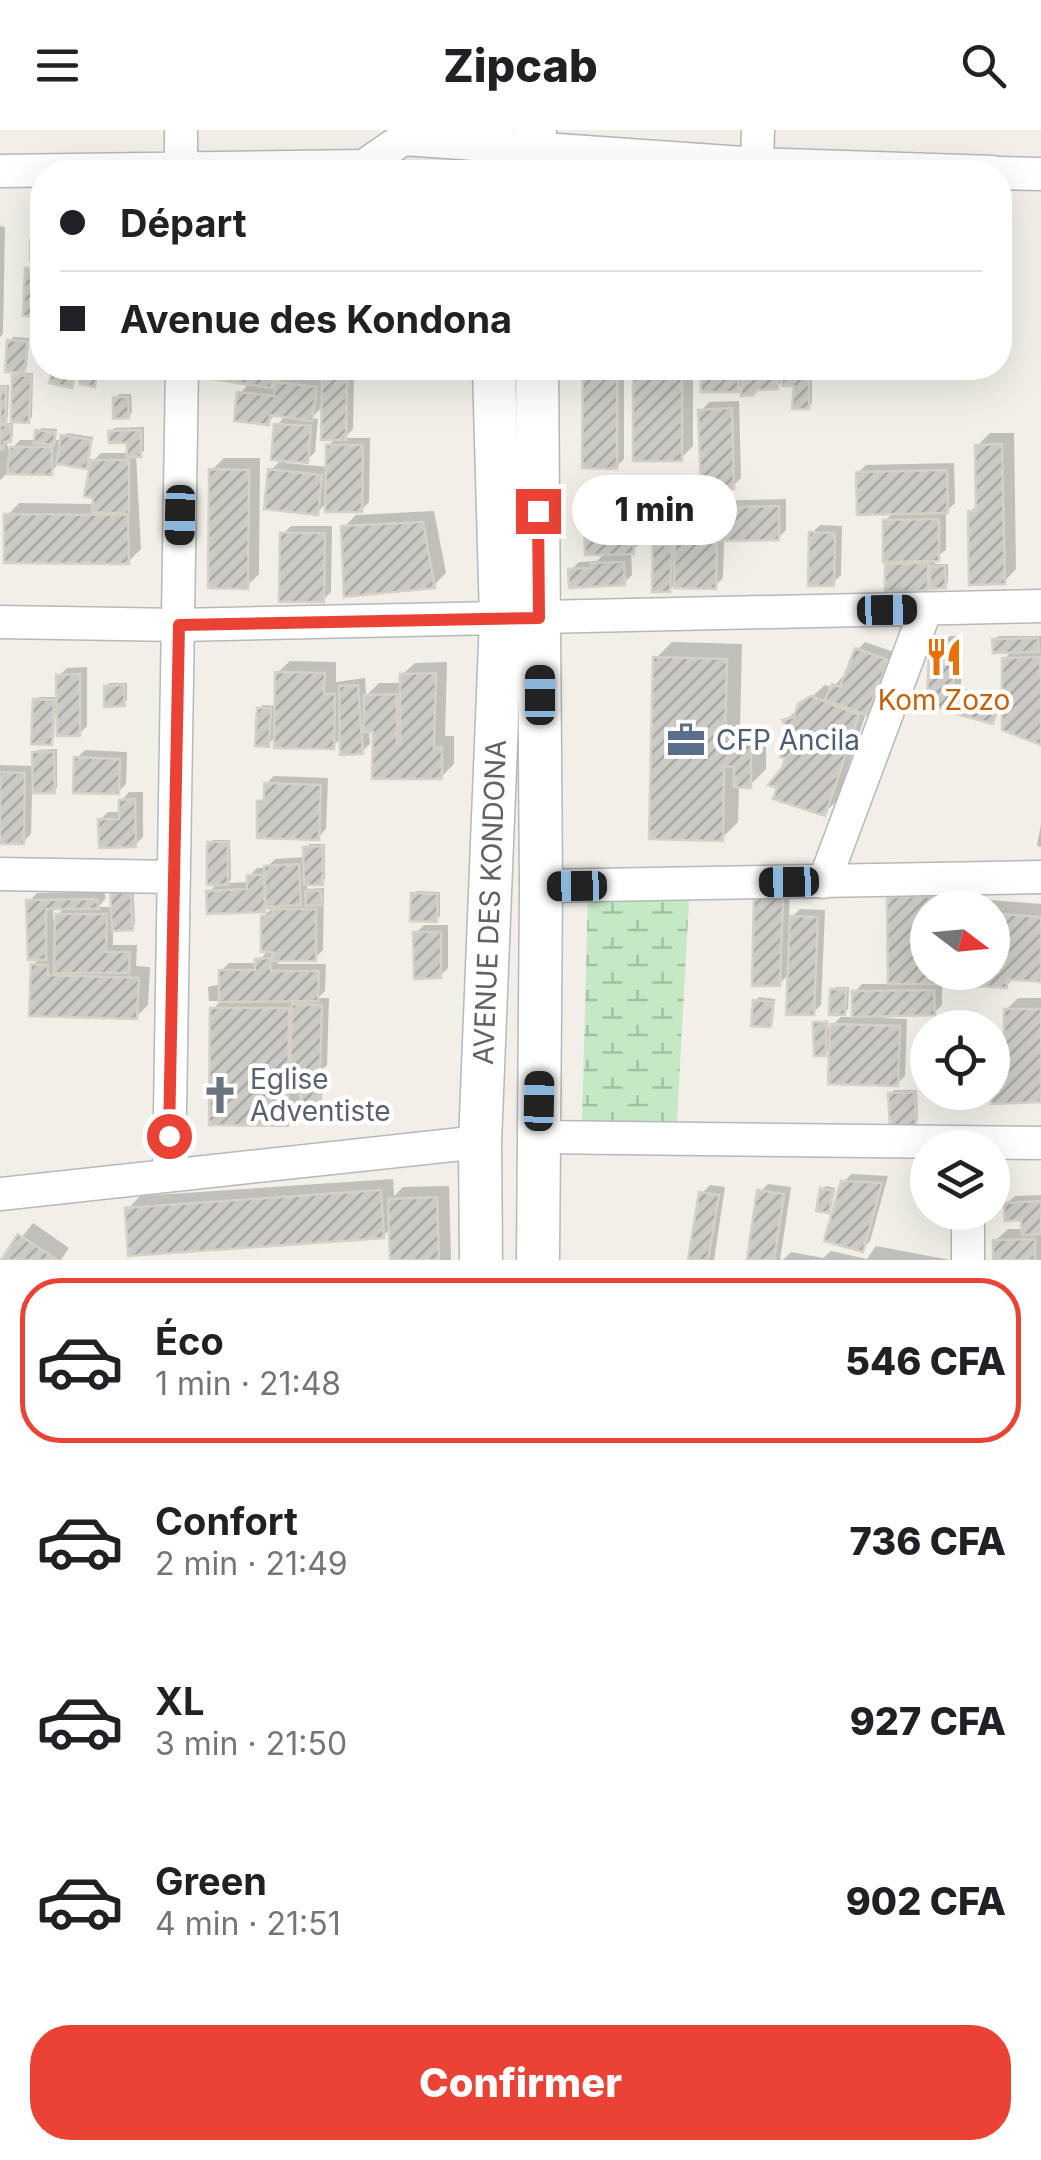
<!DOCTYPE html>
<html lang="fr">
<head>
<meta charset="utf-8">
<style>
  :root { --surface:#fff; --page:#f6f6f6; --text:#202124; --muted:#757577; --line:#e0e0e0; --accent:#ea4335 }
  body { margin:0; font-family:Inter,sans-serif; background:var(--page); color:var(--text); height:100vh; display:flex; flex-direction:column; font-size:38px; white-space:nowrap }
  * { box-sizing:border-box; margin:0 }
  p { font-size:32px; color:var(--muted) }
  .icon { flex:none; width:55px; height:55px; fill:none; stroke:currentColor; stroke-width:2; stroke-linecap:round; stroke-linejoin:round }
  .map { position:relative; height:1130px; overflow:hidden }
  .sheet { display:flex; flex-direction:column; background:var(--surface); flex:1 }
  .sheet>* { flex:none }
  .banner { position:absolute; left:30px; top:30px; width:982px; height:220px; border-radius:40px; box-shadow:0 10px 40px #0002; display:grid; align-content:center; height:220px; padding:0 30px; background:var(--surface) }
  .needle { width:65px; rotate:106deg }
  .tools { position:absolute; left:910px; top:760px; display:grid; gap:20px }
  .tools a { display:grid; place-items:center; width:100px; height:100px; border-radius:50%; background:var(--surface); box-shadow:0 10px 40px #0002; font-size:50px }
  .end { position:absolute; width:45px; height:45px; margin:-22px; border:12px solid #ea4335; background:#fff; box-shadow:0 0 0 5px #fff }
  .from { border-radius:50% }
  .bubble { position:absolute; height:70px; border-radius:35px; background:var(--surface); box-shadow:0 10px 40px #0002; font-size:32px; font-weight:800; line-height:70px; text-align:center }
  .car { position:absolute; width:30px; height:60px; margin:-30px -15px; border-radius:12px; box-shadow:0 0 8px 2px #0007; background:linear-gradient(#222 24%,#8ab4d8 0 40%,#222 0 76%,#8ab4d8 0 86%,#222 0) }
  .banner b { display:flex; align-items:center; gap:35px; height:95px; font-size:38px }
  .banner b+b { border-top:2px solid var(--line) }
  .banner i { width:25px; height:25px; background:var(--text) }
  ul { padding:18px 0 0; list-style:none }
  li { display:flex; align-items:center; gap:30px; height:165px; margin:0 20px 15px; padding:0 10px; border:5px solid transparent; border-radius:40px }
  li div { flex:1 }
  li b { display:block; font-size:38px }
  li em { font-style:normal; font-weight:800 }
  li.selected { border-color:var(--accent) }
  li>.icon { width:90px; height:90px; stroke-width:1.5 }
  .action { display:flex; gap:20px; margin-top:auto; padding:20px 30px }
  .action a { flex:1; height:115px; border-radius:40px; background:var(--accent); color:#fff; font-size:40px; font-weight:800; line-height:115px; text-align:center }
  header { display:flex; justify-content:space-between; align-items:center; height:130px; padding:0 30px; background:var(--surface); font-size:45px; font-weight:800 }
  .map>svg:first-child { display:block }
  .wetland { fill:url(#wetland-marsh) }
  .shadow { fill:#0003; fill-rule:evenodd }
  .building { fill:url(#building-hatch); stroke:#d6d1c6; stroke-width:2.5 }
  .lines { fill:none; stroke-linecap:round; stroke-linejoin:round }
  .minor-casing { stroke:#b5b8bc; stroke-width:35 }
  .tertiary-casing { stroke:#b5b8bc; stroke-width:45 }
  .minor { stroke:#fff; stroke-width:32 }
  .tertiary { stroke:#fff; stroke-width:42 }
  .route { stroke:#ea4335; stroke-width:12 }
  .labels { text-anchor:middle; stroke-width:9; stroke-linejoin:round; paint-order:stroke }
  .food-label { font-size:28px; fill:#c56008; stroke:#fff }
  .service-label { font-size:28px; fill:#4e5e75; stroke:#fff; text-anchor:start }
  .street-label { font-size:28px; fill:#5f6368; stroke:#fff }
  .worship-label { font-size:28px; fill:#5b616d; stroke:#fff; text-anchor:start }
</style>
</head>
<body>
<header><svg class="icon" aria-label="menu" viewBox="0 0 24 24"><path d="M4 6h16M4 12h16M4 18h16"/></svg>Zipcab<svg class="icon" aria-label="search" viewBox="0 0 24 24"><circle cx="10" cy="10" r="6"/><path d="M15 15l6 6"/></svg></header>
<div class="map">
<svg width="1041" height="1130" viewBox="0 0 1041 1130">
  <defs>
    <pattern id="wetland-marsh" width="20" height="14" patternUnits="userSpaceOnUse" patternTransform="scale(2.5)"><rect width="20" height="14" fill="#c5e8c5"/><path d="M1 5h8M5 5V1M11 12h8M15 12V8" fill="none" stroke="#a3c0a4"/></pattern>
    <pattern id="building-hatch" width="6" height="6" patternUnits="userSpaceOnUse" patternTransform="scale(2.5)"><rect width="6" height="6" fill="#cccac5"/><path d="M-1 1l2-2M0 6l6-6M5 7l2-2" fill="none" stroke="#a9a8a4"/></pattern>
  </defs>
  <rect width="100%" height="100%" fill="#f1efe8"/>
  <path class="wetland" d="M588,765l101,5 -13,238 -94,-13z"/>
  <path class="shadow" d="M0,96l5,1 -2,107 -3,3z
    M36,107h6v77l-16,-1 2,-44 11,-11 -7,-17z
    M1000,168h4l-4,36z
    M13,207l16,1 -2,29 -6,6h12l-1,44 -4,4 -13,-45 6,-6 -11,-29z
    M209,238h71l-2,12 -9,7 8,1v-5l8,-8 40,4 8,-8 21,1 -1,57 -9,9h26l-1,64 -12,13 77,-4 12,62 -12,12 -90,-58 17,-17 -33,-8 -11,10 -47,-41 13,-13 -6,-33 9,-10 -10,-1 -8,8 -28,-29 10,-10 -42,-7zM324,275l13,32 -9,9v21l-42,-4 1,-4 20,1 8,-8 3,-33 -7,-1z
    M585,238h39v91l-8,8 -32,-1z
    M639,238h54v78l-12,12 -46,-87z
    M704,238h40l1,4 4,-4h30v2l3,-2h30v35l-4,4 -12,-24 -12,-3 -7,7 -32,-5 -7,8 -35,-1z
    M0,255h9l-1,32 -6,6h11v13l-7,4 3,11 11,-11h16l5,-12 16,1 -1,11h7l4,-7 26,4 -4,26 -3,3 -27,-4 -8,11 -42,-1 -9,8z
    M119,264h12l1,19 -4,3 -12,-18z
    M739,271l2,77 -8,8 -32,-75 8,-9z
    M144,297v24l-8,3 5,95 -13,13 -121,-46 12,-13 76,1 -2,-43 8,-8h29v-13l-19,-8 3,-4z
    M990,303h24l2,136 -12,13 -34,-70 8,-8 -1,-58z
    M224,328h36l-1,116 -12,12 -36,-115z
    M954,333l1,40 -9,9v38l-11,8v6h13v18l-3,4 -13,-4 -5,6 -40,-23 6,-6 -8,-38 9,-9 -36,-39 8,-8z
    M640,355l1,58 -10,8 1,24 -8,8 -53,-13 8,-8 18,-1 9,-9 -20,-57 8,-8z
    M786,369v31l-8,8h-54l-1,40 -8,8 -41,-1 -5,5 -13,-44 3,-4 18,1 1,-26 8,-8h19l8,-8z
    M820,395l22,1 -1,49 -8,8 -21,-50z
    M291,396h41l-1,66 -8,8 -40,-66z
    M950,506h12l-1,52 39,11 -8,22 -34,-16 -5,5 -13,-66z
    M998,506h43v106l-37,-83 9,-9 -18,-10z
    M672,512l70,2 -2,84 26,1v40l-16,16h-11l-1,37 -16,16 -66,-180z
    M865,512l29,10 -19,53 -9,8 -29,88 -13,12 -40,-44 2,-22 10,-13 -10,-14 39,-35 8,3 9,-11 4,2 11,-29z
    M290,531l46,1v20l29,-4 1,18 13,-13h23v-8l13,-12 32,-1 -2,74h9v28l-13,13 -66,-47h-6l1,14 -9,8 -18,-16 -10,10 -57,-10 -8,8 -9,-35 4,-4 14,1v-33z
    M87,537v59l-8,8 -19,-21h-5l-1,26 -3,3 -16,-42 4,-3h20v-21l8,-8z
    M109,553h18v17l-3,4 -18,-17z
    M57,619v38l-3,4h-22l-1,43 -8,8h-23v-77l34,1v-13l4,-3z
    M85,620l42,2 -1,32 -8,8 -41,-34z
    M274,646l54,2 -2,51 -8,8 -58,-35 6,-7v-11z
    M129,662h14v45l-8,8 -35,-25 8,-8h14l-1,-11z
    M1041,694v23l-4,-1z
    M213,710h17l1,40 -4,3 22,-1v-6l8,-8h9l9,-9 31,-2 3,-13h16v35l-3,3 -15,1v6l17,-1 -1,62 -8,8h-37v6h48l-1,27 -7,7h11l-2,67 -8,8 -19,-1 -1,25 8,-8 15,1v17l-4,3 -14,-4 -17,17 -74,-114 8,-8h-12l-1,-14 13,-3v-13l8,-8h29l10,-13 -5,-33 8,-8 -61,2 -1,-19 9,-9 -9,-40z
    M133,749l2,45 -3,4 -19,1v16h24l-1,21 14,1 -2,38 -12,12 -105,-4 2,-48 8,-8 -12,-56 8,-8 67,-1 2,6 -8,9h15zM53,776h13l-13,14z
    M952,755l1,23h-25v64h22l-8,9v24l-8,8 -50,1v4l23,1 -2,57 -8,8 -65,-37 -7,6 -9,-30 12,-3v9l13,-12h13v-24l8,-9h29l-1,-86 12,-12z
    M790,759l-1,31 11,-11 25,1 -4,95 -8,8 -23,-40 -11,11 -22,-88z
    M417,761l23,1v24l-4,3 -23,-25z
    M978,769l63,5v76l-27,-2 -8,8 -14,-14v-64h-22z
    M424,795h24v43l-8,8 -24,-43z
    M836,857h13l-1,22 -4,4 -12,-23z
    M759,867l16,2 -2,22 -3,4 -14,-24z
    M1018,868h23v102l-48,-34 14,-14 -1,-42z
    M894,960h23l1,30 -3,3 -24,-29z
    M852,1044l36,2 -18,65 -8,8 -19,-67z
    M393,1049l1,17 9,-9 46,-1 2,74h-59l-1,-32 -8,8 -255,-27 12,-13z
    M768,1054l23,3 -11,73h-30l10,-68z
    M710,1055l15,2 -11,73h-23l11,-67z
    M826,1056l9,2 -7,22 -6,-21z
    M1041,1065v65h-45l-1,-19 13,-12h16l-1,-12 -17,-13 9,-8z
    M33,1093l36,25 -8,12h-57z
    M876,1116l74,14h-167l8,-8 32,6 8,-7 36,8z"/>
  <path class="building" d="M30,110h12v20h-12z
    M25,138l17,1v47h-19z
    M7,210l20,1 -2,32 -20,-1z
    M53,238h25l-6,20 -23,-5z
    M81,238h17l-3,19 -16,-3z
    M207,238h68l-4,20 -66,-10z
    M583,238h34v101l-35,-1z
    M701,238h36l2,24h-38z
    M776,238l2,21 -21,1 -4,5 -12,1 3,-27z
    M780,238h29v41h-17l2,-23h-12z
    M682,239v92h-49v-91z
    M12,245l19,1 -2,47 -18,-1z
    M322,248l25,1 -1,61h-25z
    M275,252l42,5 -5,34 -42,-6 -1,10 -35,-4 3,-29 37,4z
    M0,257h6v36h-6z
    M113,267h15l1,21 -16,1z
    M732,278l2,81 -33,1 -3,-80z
    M274,294l37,2 -3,37 -37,-3z
    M0,295h11v17h-7l-1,7h-3z
    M35,300l20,2 -1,13 -20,-2z
    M141,300v27h-14v-14h-18l-1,-12z
    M61,305l30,5 -4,29 -31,-5z
    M1002,314l3,140 -36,1 -1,-74h8l-1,-66z
    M326,315h37l-1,67h-37z
    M10,317h42v28l-45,-1z
    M91,330h38v54l-37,-2 1,-14 -9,-2z
    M209,339l40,1 -1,119 -40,-1z
    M268,339l54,6 -4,40 -54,-6z
    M947,340l1,43 -91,2 -1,-43z
    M632,362l2,62 -49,1 -2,-61z
    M779,376v34l-77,1v-33z
    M4,384l124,1 1,49 -125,-1z
    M675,386h23l-1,26 20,1 -1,46 -42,-1z
    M939,389v42l-56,1v-42z
    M423,392l12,66 -91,9 -3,-71z
    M809,402l26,1 -1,53h-26z
    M280,403h45l-1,69h-45z
    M653,415h19l-2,47h-18z
    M624,432l1,23 -56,3 -1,-19 24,-1 -1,-5z
    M928,433v28h-43v-27z
    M930,436h15l1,22 -16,1z
    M1038,508l1,14 -46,1 -1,-14z
    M940,513h15l-2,70 -26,-10 2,-51z
    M855,518l33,12 -21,55 -42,-15 7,-16 8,3z
    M653,527l74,2 -2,85h26v44l-17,-1v-20l-10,-1 -1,75 -74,-2z
    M1040,527l1,28v60l-39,-15v-72z
    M275,542l50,1 -1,21h11l-1,55 -60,-1z
    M436,543l-2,75 8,-1v32h-70l1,-47h-9v-37l33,-1v51l3,-1v-70z
    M80,544v62h-23l-1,-61z
    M124,555l1,21 -21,1v-21z
    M358,555l5,69 -23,1 -1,-69z
    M956,561l43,11 -6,22 -37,-10z
    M811,566l48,19 -34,101 -52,-17 4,-11 -9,-3 14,-17 3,-10 -5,-1 4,-11 5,1 4,-13 -11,-14 12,-3 4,-13z
    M33,569l21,1 -2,45 -21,-1z
    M257,578h14l-2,39 -14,-1z
    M32,622h22l1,41h-22z
    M74,627l46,2 -1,35 -46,-1z
    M0,642l25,1 -1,71h-24z
    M264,653l57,2 -2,55 -62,-2v-37l7,-1z
    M135,669l1,48 -37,1 -1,-29h21v-19z
    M207,712h21v43h-21z
    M323,716v39h-19l-1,-38z
    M299,734l2,41 -35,2 -2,-41z
    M247,745h17l1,37 -58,2 -1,-23 41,-2z
    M130,751l3,49 -21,1 -2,-49z
    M305,761h16l1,14 -16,1z
    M411,763l27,1 -1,28 -27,-1z
    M754,765l29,1 -3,90h-28z
    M941,766v12h-13v64h14l1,12h-55l-1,-87z
    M97,769l2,10h-53v51h-18l-2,-60z
    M273,779h43v52h-44l1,-9h-12v-36h11z
    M992,783l49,4v65l-34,-3v9l-30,-2v-9l-19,-1v-4h34z
    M55,784h52l-1,38h24l-1,21h-75z
    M790,786l28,1 -4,98h-28z
    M413,802h28v46l-27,1z
    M270,828l1,13h48l-1,30 -99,1v-32h36v-11z
    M31,834l17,1v10l91,3 -2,41 -108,-3z
    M830,859h16l-1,26h-16z
    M934,860l1,25 -83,2v-26z
    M753,870l20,2 -2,25 -20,-1z
    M292,874l30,1 -2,70 -30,-1z
    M210,878h79l-1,118 -79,-1z
    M1004,879h37v93l-50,2 1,-39h12z
    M813,892h13v34h-12z
    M830,894l70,2 -2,60 -70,-2z
    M301,962h19l-1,21h-18z
    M915,962l1,34 -26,1 -2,-34z
    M841,1051l41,2 -19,69 -39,-11z
    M820,1058l14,3 -5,22 -13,-2z
    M381,1060l3,48 -256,18 -3,-48z
    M757,1060l27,4 -10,66h-27z
    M699,1062l20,3 -11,65h-20z
    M437,1067l2,63h-49l-2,-61z
    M1041,1071v33l-19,1 -1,-15 -16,1 -1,-18z
    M18,1104l39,26h-56z
    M1035,1109v21h-42v-20z"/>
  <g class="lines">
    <g class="minor-casing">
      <path id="minor" d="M181,0v42
        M757,34l1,-34
        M0,41l364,-5 39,-27 354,25 236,8
        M1000,43l41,1
        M0,492l179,3 862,-19
        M0,744l174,3
        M824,752l102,-273
        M541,756l500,-9
        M538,1007l503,6
        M169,1043l13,-805
        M0,1064l480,-52
        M968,1082v48"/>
    </g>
    <g class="tertiary-casing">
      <g id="tertiary">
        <path d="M491,42l1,-42"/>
        <path d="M535,42v-42"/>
        <path d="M537,238l4,518 -3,374"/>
        <path id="s1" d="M481,1130l-1,-118 21,-523 -7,-251"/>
      </g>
    </g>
    <use href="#minor" class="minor"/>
    <use href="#tertiary" class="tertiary"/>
  </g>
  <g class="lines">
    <path class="route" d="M169,1006l10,-511 360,-7 -1,-107"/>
  </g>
  <defs>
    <g id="restaurant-bare" transform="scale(3)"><path d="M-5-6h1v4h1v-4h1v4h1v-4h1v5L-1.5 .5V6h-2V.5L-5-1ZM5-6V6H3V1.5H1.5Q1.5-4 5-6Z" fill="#e8710a" stroke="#fff" stroke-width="2.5" paint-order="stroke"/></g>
    <g id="office-bare" transform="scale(3)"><path d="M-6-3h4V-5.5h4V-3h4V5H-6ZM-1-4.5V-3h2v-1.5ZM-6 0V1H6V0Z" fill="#5c6f8a" stroke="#fff" stroke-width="2.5" paint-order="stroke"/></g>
    <g id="church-bare" transform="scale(3)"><path d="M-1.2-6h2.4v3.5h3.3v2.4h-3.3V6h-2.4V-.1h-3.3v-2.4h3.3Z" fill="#6b7280" stroke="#fff" stroke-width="2.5" paint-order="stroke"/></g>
  </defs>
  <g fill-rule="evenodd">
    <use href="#restaurant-bare" x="944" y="527"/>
    <use href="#office-bare" x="686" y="610"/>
    <use href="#church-bare" x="220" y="965"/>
  </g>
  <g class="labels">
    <g class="food-label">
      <text x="944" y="580">Kom Zozo</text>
    </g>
    <g class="service-label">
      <text x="716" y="620">CFP Ancila</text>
    </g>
    <g class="street-label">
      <text dy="10" stroke="none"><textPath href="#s1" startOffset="358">AVENUE DES KONDONA</textPath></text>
    </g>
    <g class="worship-label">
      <text x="250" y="959">Eglise<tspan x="250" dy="32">Adventiste</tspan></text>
    </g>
  </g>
</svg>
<div class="tools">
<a><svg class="needle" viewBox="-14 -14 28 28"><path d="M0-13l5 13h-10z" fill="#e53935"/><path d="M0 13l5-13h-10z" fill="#757577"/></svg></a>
<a><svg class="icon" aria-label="locate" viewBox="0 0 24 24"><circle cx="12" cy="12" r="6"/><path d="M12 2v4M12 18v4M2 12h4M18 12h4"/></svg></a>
<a><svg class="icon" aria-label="layers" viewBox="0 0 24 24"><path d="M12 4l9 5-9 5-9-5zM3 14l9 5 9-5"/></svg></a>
</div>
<i class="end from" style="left:169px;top:1006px"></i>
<i class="end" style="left:538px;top:381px"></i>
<div class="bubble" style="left:572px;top:345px;width:165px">1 min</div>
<i class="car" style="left:180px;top:385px;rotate:181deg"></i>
<i class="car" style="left:887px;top:480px;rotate:89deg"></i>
<i class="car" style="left:540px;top:565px;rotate:0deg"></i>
<i class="car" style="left:789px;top:752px;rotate:269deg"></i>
<i class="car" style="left:577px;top:756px;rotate:269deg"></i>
<i class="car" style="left:539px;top:971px;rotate:1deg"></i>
<div class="banner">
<b><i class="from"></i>Départ</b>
<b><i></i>Avenue des Kondona</b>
</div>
</div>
<section class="sheet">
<ul>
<li class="selected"><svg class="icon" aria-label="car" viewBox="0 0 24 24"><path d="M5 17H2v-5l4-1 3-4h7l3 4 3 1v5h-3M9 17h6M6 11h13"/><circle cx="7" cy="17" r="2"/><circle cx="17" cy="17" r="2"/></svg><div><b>Éco</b><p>1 min · 21:48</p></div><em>546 CFA</em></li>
<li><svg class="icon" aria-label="car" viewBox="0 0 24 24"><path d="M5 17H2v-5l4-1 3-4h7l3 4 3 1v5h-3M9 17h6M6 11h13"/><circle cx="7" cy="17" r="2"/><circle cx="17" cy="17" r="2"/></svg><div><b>Confort</b><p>2 min · 21:49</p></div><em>736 CFA</em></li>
<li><svg class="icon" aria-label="car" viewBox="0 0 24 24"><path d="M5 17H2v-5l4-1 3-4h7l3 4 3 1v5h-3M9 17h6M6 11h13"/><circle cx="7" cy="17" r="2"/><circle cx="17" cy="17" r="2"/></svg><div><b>XL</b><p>3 min · 21:50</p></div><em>927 CFA</em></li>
<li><svg class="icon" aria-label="car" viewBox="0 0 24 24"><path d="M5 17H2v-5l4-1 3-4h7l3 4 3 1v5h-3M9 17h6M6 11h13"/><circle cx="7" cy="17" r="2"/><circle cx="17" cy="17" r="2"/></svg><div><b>Green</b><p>4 min · 21:51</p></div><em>902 CFA</em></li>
</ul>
<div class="action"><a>Confirmer</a></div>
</section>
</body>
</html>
